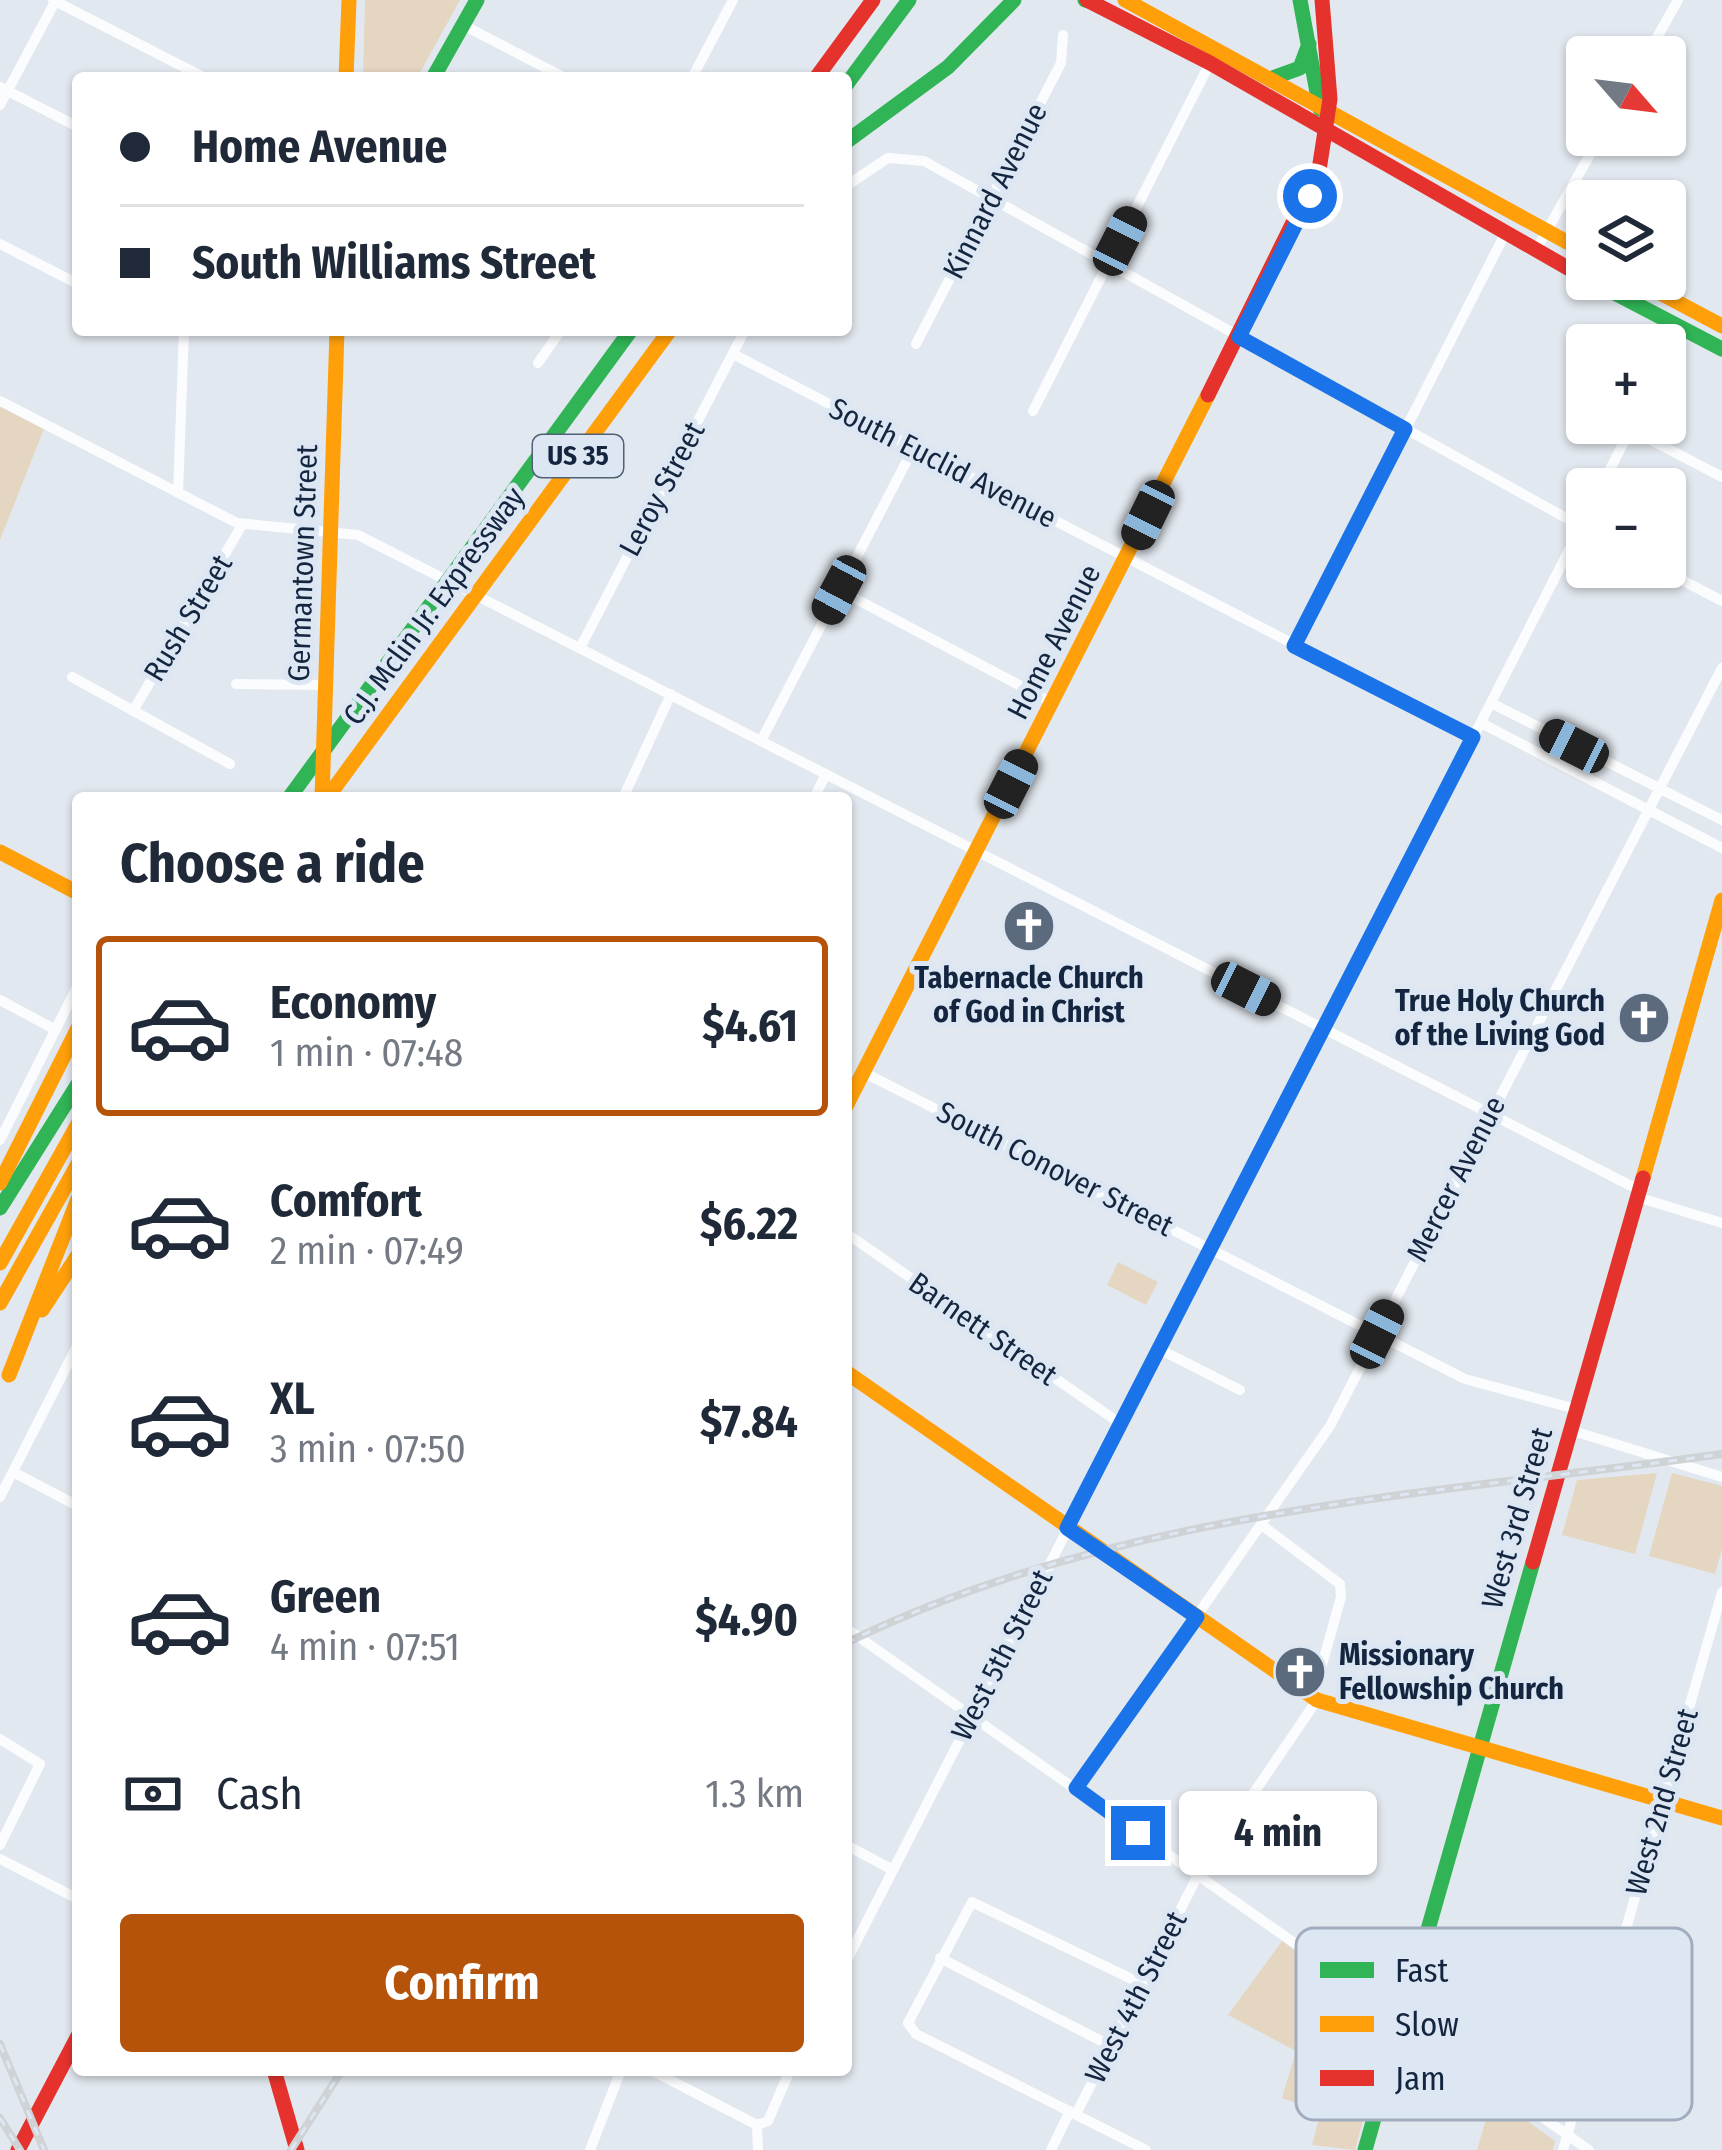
<!DOCTYPE html>
<html lang="en">
<head>
<meta charset="utf-8">
<style>
  :root { --surface:#fff; --page:#f2f2f3; --text:#1f2937; --muted:#747a83; --line:#e0e1e3; --accent:#b45309 }
  body { margin:0; font-family:"Fira Sans Condensed",sans-serif; background:var(--page); color:var(--text); height:100vh; display:flex; flex-direction:column; font-size:45px; white-space:nowrap }
  * { box-sizing:border-box; margin:0 }
  p { font-size:39px; color:var(--muted) }
  .icon { flex:none; width:66px; height:66px; fill:none; stroke:currentColor; stroke-width:2; stroke-linecap:round; stroke-linejoin:round }
  .map { position:relative; flex:1; overflow:hidden }
  .sheet { position:absolute; left:72px; top:792px; width:780px; height:1284px; display:flex; flex-direction:column; background:var(--surface); border-radius:12px; box-shadow:0 3px 9px #0004 }
  .sheet>* { flex:none }
  .hud { position:absolute; left:72px; top:72px; width:780px; height:264px; border-radius:12px; box-shadow:0 3px 9px #0004; display:grid; align-content:center; height:264px; padding:0 48px; background:var(--surface) }
  .needle { width:78px; rotate:118deg }
  .buttons { position:absolute; left:1566px; top:36px; display:grid; gap:24px }
  .buttons a { display:grid; place-items:center; width:120px; height:120px; border-radius:12px; background:var(--surface); box-shadow:0 3px 9px #0004; font-size:60px }
  .end { position:absolute; width:54px; height:54px; margin:-27px; border:15px solid #1a73e8; background:#fff; box-shadow:0 0 0 6px #fff }
  .from { border-radius:50% }
  .bubble { position:absolute; height:84px; border-radius:12px; background:var(--surface); box-shadow:0 3px 9px #0004; font-size:39px; font-weight:700; line-height:84px; text-align:center }
  .car { position:absolute; width:36px; height:72px; margin:-36px -18px; border-radius:15px; box-shadow:0 0 9px 3px #0007; background:linear-gradient(#222 24%,#8ab4d8 0 40%,#222 0 76%,#8ab4d8 0 86%,#222 0) }
  .hud b { display:flex; align-items:center; gap:42px; height:114px; font-size:45px }
  .hud b+b { border-top:3px solid var(--line) }
  .hud i { width:30px; height:30px; background:var(--text) }
  ul { padding:0; list-style:none }
  li { display:flex; align-items:center; gap:36px; height:180px; margin:0 24px 18px; padding:0 24px; border:6px solid transparent; border-radius:12px }
  li div { flex:1 }
  li b { display:block; font-size:45px }
  li em { font-style:normal; font-weight:700 }
  li.active { border-color:var(--accent) }
  li>.icon { width:108px; height:108px; stroke-width:1.5 }
  h2 { padding:0 48px; font-size:54px; line-height:144px }
  .pay { display:flex; align-items:center; gap:30px; height:132px; padding:0 48px; font-size:45px }
  .pay p { margin-inline-start:auto }
  .action { display:flex; gap:24px; margin-top:auto; padding:24px 48px }
  .action a { flex:1; height:138px; border-radius:12px; background:var(--accent); color:#fff; font-size:48px; font-weight:700; line-height:138px; text-align:center }
  .map>svg:first-child { display:block }
  .green { fill:#e5d6c2 }
  .lines { fill:none; stroke-linecap:round; stroke-linejoin:round }
  .street { stroke:#fbfcfd; stroke-width:10 }
  .fast { stroke:#30b455; stroke-width:15 }
  .slow { stroke:#ff9f0a; stroke-width:15 }
  .jam { stroke:#e5322d; stroke-width:15 }
  .rail-casing { stroke:#d0d3d6; stroke-width:8 }
  .rail { stroke:#dde7f4; stroke-width:3; stroke-dasharray:9; stroke-linecap:butt }
  .route { stroke:#1a73e8; stroke-width:15 }
  .labels { text-anchor:middle; stroke-width:10; stroke-linejoin:round; paint-order:stroke }
  .shield { fill:#dde7f4; stroke:#506075; stroke-width:3 }
  .shield-label { font-size:27px; font-weight:bold; fill:#14263f }
  .street-label { font-size:30px; fill:#14263f; stroke:#dde7f4 }
  .poi-label { font-size:30px; font-weight:bold; fill:#14263f; stroke:#dde7f4 }
  .key { fill:#dde7f4; stroke:#a1adbe; stroke-width:3 }
  .key-label { font-size:33px; fill:#14263f }
</style>
</head>
<body>
<div class="map">
<svg width="1722" height="2150" viewBox="0 0 1722 2150">
  <rect width="100%" height="100%" fill="#e2e8ef"/>
  <path class="green" d="M365,0h95l-43,78h-54z
    M0,401l46,23 -46,116z
    M1118,1262l40,20 -12,23 -39,-20z
    M1657,1473l-22,81 -73,-19 15,-55z
    M1672,1473l50,13v63l-7,25 -66,-18z
    M1282,1941l108,80 -35,129 -43,-5 9,-34 -39,-13 14,-47 -68,-36z
    M1493,2096l62,45 -2,9h-76z"/>
  <g class="lines">
    <path class="street" d="M53,0l152,78
      M463,25l102,53
      M1646,57l32,-57
      M692,78l41,-78
      M0,87l78,40
      M0,105l56,-105
      M846,186l42,-28 36,3 660,367
      M0,244l78,40
      M1536,250l65,-115
      M916,344l145,-281 2,-28
      M733,354l740,383
      M1665,361l16,-30
      M538,363l23,-33
      M0,401l237,122 121,12 1281,655
      M1033,411l177,-348
      M1630,429l92,48
      M1600,489l31,-61
      M178,493l6,-163
      M1657,567l65,34
      M839,590l214,113
      M1295,646l211,-414
      M580,648l165,-318
      M72,677l158,87
      M236,684l91,1
      M1491,703l231,117
      M133,711l109,-186
      M1481,723l241,125
      M761,741l152,-292
      M623,798l48,-104
      M814,798l12,-24
      M0,1000l54,29
      M863,1072l602,307 111,30
      M0,1140l78,-155
      M1637,1197l85,26
      M846,1233l275,191
      M1159,1349l81,41
      M1570,1430l152,47
      M13,1472l65,34
      M0,1497l78,-153
      M1263,1526l77,58 1,13 -28,100
      M846,1628l743,522
      M0,1739l40,25 -40,81
      M1076,1788l254,-362 392,-758
      M846,1845l47,25
      M0,1859l78,40
      M940,1958l171,88
      M846,1962l741,-1447
      M1142,1984l-170,-82 -64,121 8,11 230,116
      M651,2070l106,55
      M1076,2114l122,-239 119,-175
      M757,2125l11,-4 22,-51
      M757,2125l1,25
      M590,2150l31,-80
      M1051,2150l19,-39
      M1563,2150l159,-558"/>
    <path class="fast" d="M1085,0l3,1
      M1300,0l20,109
      M1275,77l25,-9 9,-24
      M433,78l44,-78
      M846,85l63,-85
      M846,142l102,-75 66,-67
      M1588,279l134,70
      M289,798l342,-468
      M0,1208l78,-124
      M1365,2150l168,-588"/>
    <path class="slow" d="M1125,0l462,253
      M346,78l3,-78
      M1634,279l88,47
      M322,798l15,-468
      M327,798l343,-468
      M0,852l78,41
      M846,1106l362,-711
      M1643,1178l79,-278
      M0,1183l78,-155
      M0,1263l78,-139
      M0,1303l78,-139
      M42,1310l36,-55
      M846,1372l471,328 405,118
      M9,1375l69,-176"/>
    <path class="jam" d="M1087,0l123,63 377,216
      M816,78l57,-78
      M1208,395l111,-225 11,-71 -8,-99
      M1533,1562l110,-384
      M274,2070l23,80
      M18,2150l60,-114"/>
    <g class="rail-casing">
      <path id="rail" d="M846,1643c270,-133 583,-148 876,-189
        M0,2044l44,106
        M0,2118l20,32
        M291,2150l51,-80"/>
    </g>
    <use href="#rail" class="rail"/>
  </g>
  <g class="lines">
    <path class="route" d="M1138,1833l-62,-45 121,-171 -130,-89 406,-791 -179,-91 111,-217 -166,-92 71,-141"/>
  </g>
  <defs>
    <g id="church-disc" transform="scale(2.7)"><circle r="9.5" fill="#5c6a7d" stroke="#dde7f4"/><path d="M-1.2-6h2.4v3.5h3.3v2.4h-3.3V6h-2.4V-.1h-3.3v-2.4h3.3Z" fill="#fff"/></g>
  </defs>
  <g fill-rule="evenodd">
    <use href="#church-disc" x="1029" y="926"/>
    <use href="#church-disc" x="1644" y="1018"/>
    <use href="#church-disc" x="1300" y="1672"/>
  </g>
  <g class="labels">
    <rect class="shield" x="533" y="435" width="90" height="42" rx="9"/>
    <g class="shield-label">
      <text x="578" y="465">US 35</text>
    </g>
    <g class="street-label">
      <text transform="translate(995 191) rotate(-63)" y="10">Kinnard Avenue</text>
      <text transform="translate(943 463) rotate(27)" y="10">South Euclid Avenue</text>
      <text transform="translate(662 489) rotate(-62)" y="10">Leroy Street</text>
      <text transform="translate(303 563) rotate(-88)" y="10">Germantown Street</text>
      <text transform="translate(434 606) rotate(-54)" y="10">C.J. Mclin Jr. Expressway</text>
      <text transform="translate(188 618) rotate(-59)" y="10">Rush Street</text>
      <text transform="translate(1054 642) rotate(-63)" y="10">Home Avenue</text>
      <text transform="translate(1055 1169) rotate(27)" y="10">South Conover Street</text>
      <text transform="translate(1456 1179) rotate(-63)" y="10">Mercer Avenue</text>
      <text transform="translate(983 1329) rotate(35)" y="10">Barnett Street</text>
      <text transform="translate(1517 1518) rotate(-74)" y="10">West 3rd Street</text>
      <text transform="translate(1002 1655) rotate(-63)" y="10">West 5th Street</text>
      <text transform="translate(1662 1802) rotate(-74)" y="10">West 2nd Street</text>
      <text transform="translate(1136 1997) rotate(-63)" y="10">West 4th Street</text>
    </g>
    <g class="poi-label">
      <text x="1029" y="988">Tabernacle Church<tspan x="1029" dy="34">of God in Christ</tspan></text>
      <text x="1605" y="1011" text-anchor="end">True Holy Church<tspan x="1605" dy="34">of the Living God</tspan></text>
      <text x="1339" y="1665" text-anchor="start">Missionary<tspan x="1339" dy="34">Fellowship Church</tspan></text>
    </g>
  </g>
  <rect x="1296" y="1928" width="396" height="192" rx="18" class="key"/>
  <rect x="1320" y="1962" width="54" height="16" fill="#30b455"/>
  <rect x="1320" y="2016" width="54" height="16" fill="#ff9f0a"/>
  <rect x="1320" y="2070" width="54" height="16" fill="#e5322d"/>
  <g class="key-label">
    <text x="1395" y="1982">Fast</text>
    <text x="1395" y="2036">Slow</text>
    <text x="1395" y="2090">Jam</text>
  </g>
</svg>
<div class="buttons">
<a><svg class="needle" viewBox="-14 -14 28 28"><path d="M0-13l5 13h-10z" fill="#e53935"/><path d="M0 13l5-13h-10z" fill="#747a83"/></svg></a>
<a><svg class="icon" aria-label="layers" viewBox="0 0 24 24"><path d="M12 4l9 5-9 5-9-5zM3 14l9 5 9-5"/></svg></a>
<a>+</a>
<a>−</a>
</div>
<i class="end from" style="left:1310px;top:196px"></i>
<i class="end" style="left:1138px;top:1833px"></i>
<div class="bubble" style="left:1179px;top:1791px;width:198px">4 min</div>
<i class="car" style="left:1120px;top:241px;rotate:27deg"></i>
<i class="car" style="left:1148px;top:515px;rotate:206deg"></i>
<i class="car" style="left:839px;top:590px;rotate:208deg"></i>
<i class="car" style="left:1574px;top:746px;rotate:297deg"></i>
<i class="car" style="left:1011px;top:784px;rotate:27deg"></i>
<i class="car" style="left:1246px;top:989px;rotate:117deg"></i>
<i class="car" style="left:1377px;top:1334px;rotate:27deg"></i>
<div class="hud">
<b><i class="from"></i>Home Avenue</b>
<b><i></i>South Williams Street</b>
</div>
<section class="sheet">
<h2>Choose a ride</h2>
<ul>
<li class="active"><svg class="icon" aria-label="car" viewBox="0 0 24 24"><path d="M5 17H2v-5l4-1 3-4h7l3 4 3 1v5h-3M9 17h6M6 11h13"/><circle cx="7" cy="17" r="2"/><circle cx="17" cy="17" r="2"/></svg><div><b>Economy</b><p>1 min · 07:48</p></div><em>$4.61</em></li>
<li><svg class="icon" aria-label="car" viewBox="0 0 24 24"><path d="M5 17H2v-5l4-1 3-4h7l3 4 3 1v5h-3M9 17h6M6 11h13"/><circle cx="7" cy="17" r="2"/><circle cx="17" cy="17" r="2"/></svg><div><b>Comfort</b><p>2 min · 07:49</p></div><em>$6.22</em></li>
<li><svg class="icon" aria-label="car" viewBox="0 0 24 24"><path d="M5 17H2v-5l4-1 3-4h7l3 4 3 1v5h-3M9 17h6M6 11h13"/><circle cx="7" cy="17" r="2"/><circle cx="17" cy="17" r="2"/></svg><div><b>XL</b><p>3 min · 07:50</p></div><em>$7.84</em></li>
<li><svg class="icon" aria-label="car" viewBox="0 0 24 24"><path d="M5 17H2v-5l4-1 3-4h7l3 4 3 1v5h-3M9 17h6M6 11h13"/><circle cx="7" cy="17" r="2"/><circle cx="17" cy="17" r="2"/></svg><div><b>Green</b><p>4 min · 07:51</p></div><em>$4.90</em></li>
</ul>
<div class="pay"><svg class="icon" aria-label="cash" viewBox="0 0 24 24"><path d="M3 7h18v10H3z"/><circle cx="12" cy="12" r="2"/></svg>Cash<p>1.3 km</p></div>
<div class="action"><a>Confirm</a></div>
</section>
</div>
</body>
</html>
